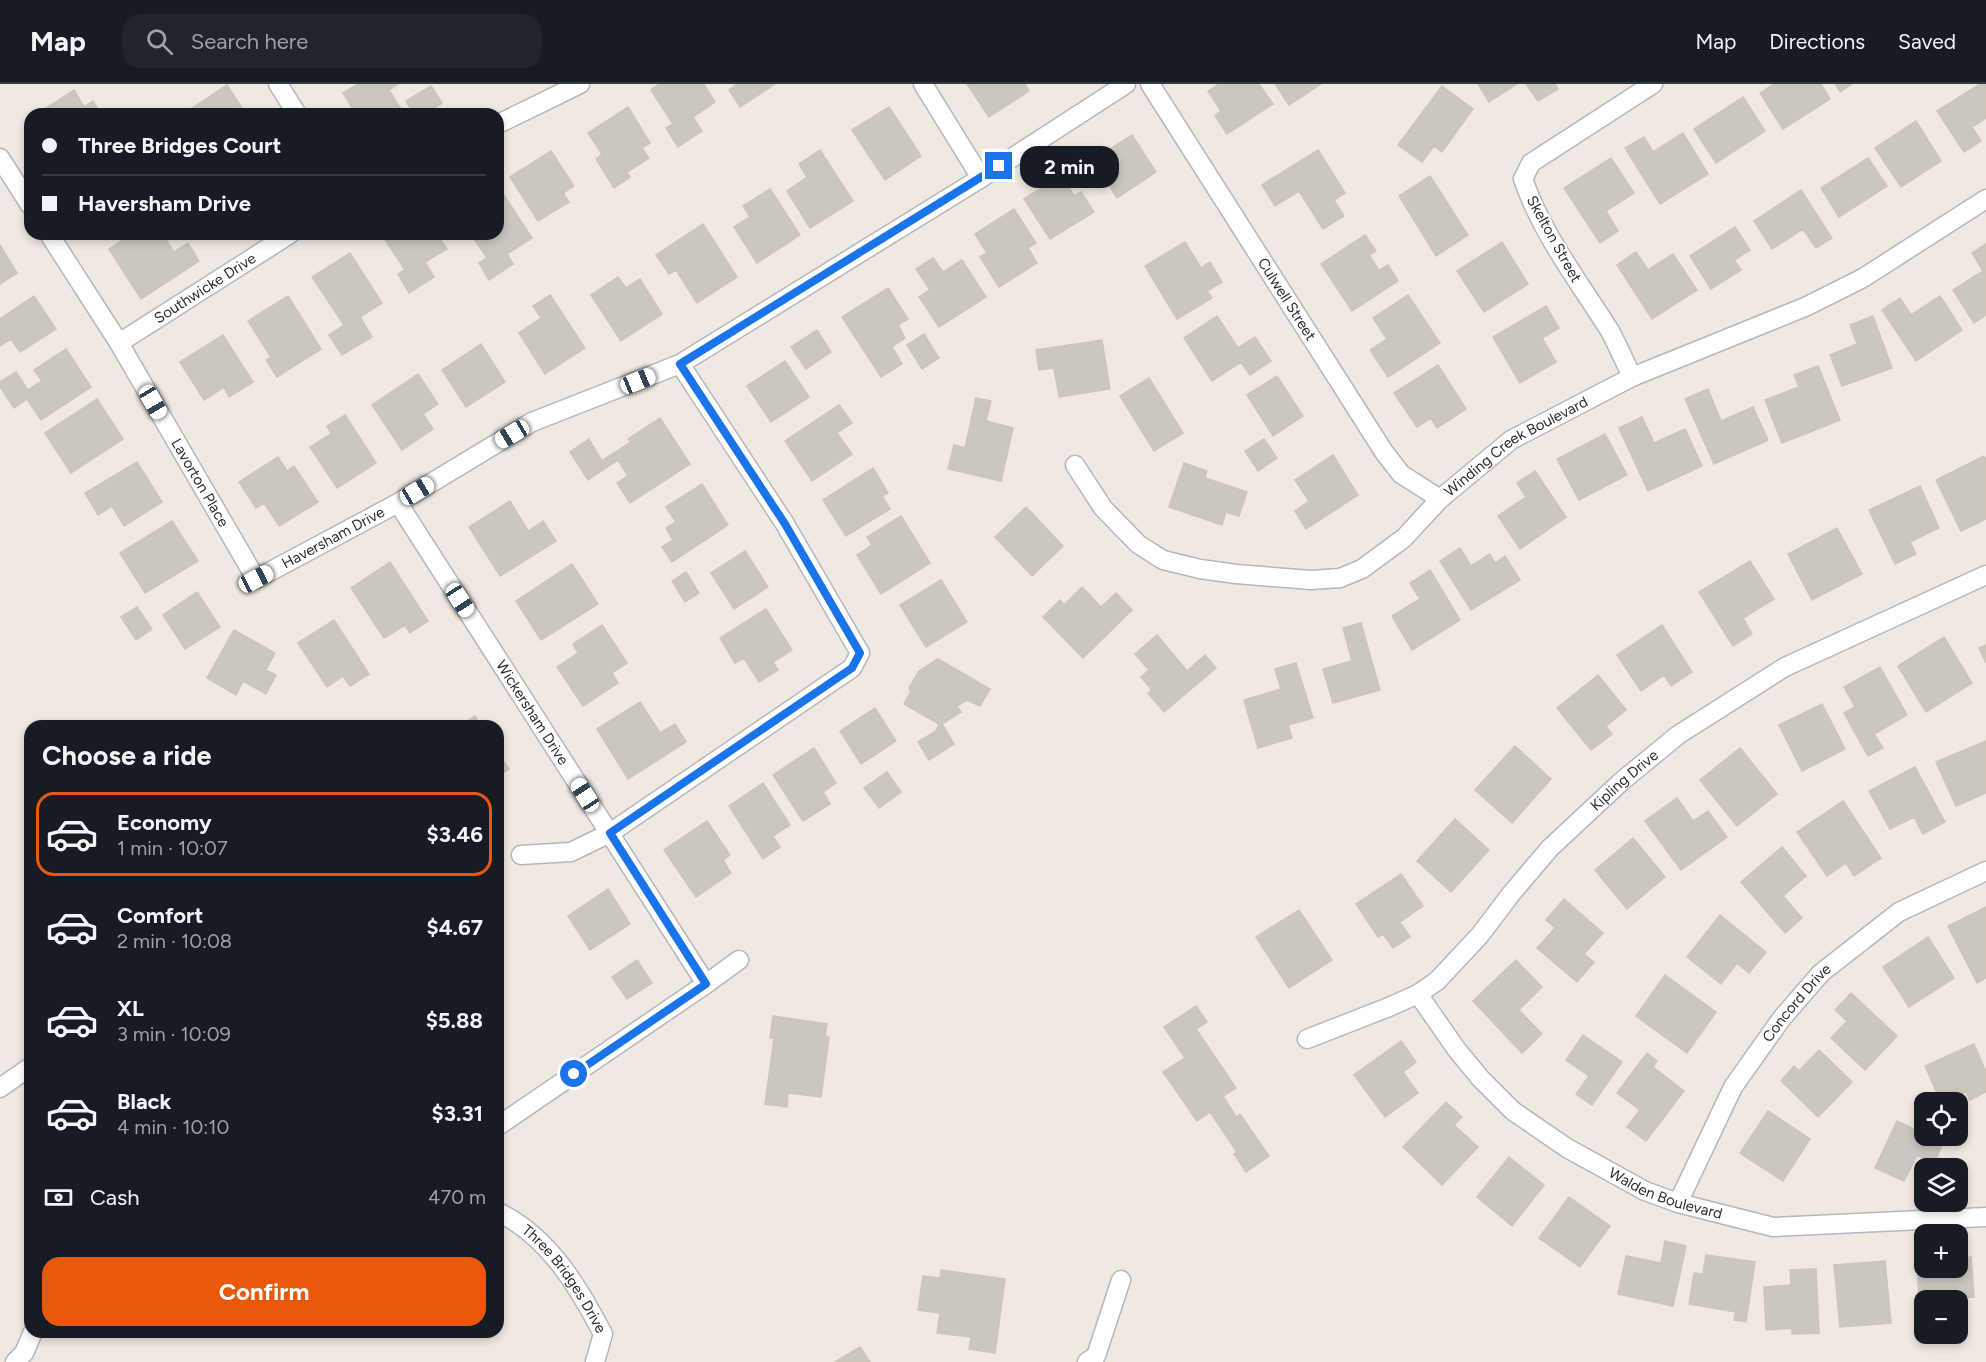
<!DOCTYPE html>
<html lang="en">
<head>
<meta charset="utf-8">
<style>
  :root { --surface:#171b24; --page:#20242c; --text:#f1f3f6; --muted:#9ea1a6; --line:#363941; --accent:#ea580c }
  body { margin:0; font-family:Figtree,sans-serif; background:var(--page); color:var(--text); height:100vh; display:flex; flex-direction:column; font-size:22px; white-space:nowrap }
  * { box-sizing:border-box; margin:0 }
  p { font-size:20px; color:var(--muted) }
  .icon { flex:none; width:33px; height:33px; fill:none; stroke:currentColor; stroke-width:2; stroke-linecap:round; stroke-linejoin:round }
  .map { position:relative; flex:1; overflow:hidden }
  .sheet { position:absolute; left:24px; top:636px; width:480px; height:618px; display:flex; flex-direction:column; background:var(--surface); border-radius:18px; box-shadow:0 3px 9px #0003 }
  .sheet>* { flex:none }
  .banner { position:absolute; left:24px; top:24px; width:480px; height:132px; border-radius:18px; box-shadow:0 3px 9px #0003; display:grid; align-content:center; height:132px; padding:0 18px; background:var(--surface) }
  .fabs { position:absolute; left:1914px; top:1008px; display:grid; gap:12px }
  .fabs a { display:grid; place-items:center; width:54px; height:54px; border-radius:12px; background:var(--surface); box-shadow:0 3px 9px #0003; font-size:30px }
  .end { position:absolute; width:27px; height:27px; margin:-14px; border:8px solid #1a73e8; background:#fff; box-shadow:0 0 0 3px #fff }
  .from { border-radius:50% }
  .bubble { position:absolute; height:42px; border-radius:18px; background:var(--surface); box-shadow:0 3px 9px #0003; font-size:20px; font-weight:700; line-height:42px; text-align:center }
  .car { position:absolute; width:18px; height:36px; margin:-18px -9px; border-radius:8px; box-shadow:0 0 4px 2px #0007; background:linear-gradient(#fff 24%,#345 0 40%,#fff 0 76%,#345 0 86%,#fff 0) }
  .banner b { display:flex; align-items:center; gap:21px; height:57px; font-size:22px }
  .banner b+b { border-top:2px solid var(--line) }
  .banner i { width:15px; height:15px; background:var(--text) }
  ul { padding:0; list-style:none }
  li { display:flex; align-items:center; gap:18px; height:84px; margin:0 12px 9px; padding:0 6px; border:3px solid transparent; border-radius:18px }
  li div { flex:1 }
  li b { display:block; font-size:22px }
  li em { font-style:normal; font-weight:700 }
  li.selected { border-color:var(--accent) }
  li>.icon { width:54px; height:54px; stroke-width:1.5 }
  h2 { padding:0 18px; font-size:27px; line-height:72px }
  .pay { display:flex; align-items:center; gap:15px; height:66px; padding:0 18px; font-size:22px }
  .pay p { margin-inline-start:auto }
  .cta { display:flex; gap:12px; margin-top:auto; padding:12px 18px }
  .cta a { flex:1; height:69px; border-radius:18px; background:var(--accent); color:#fff; font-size:24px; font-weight:700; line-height:69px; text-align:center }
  header { display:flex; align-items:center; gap:36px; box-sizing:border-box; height:84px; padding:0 30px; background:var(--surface); border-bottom:2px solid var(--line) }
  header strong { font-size:28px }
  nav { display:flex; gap:33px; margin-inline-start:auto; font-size:21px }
  .search { width:420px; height:54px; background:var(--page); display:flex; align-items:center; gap:15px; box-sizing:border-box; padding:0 21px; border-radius:18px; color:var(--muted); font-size:22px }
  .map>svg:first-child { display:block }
  .building { fill:#cbc7bf; stroke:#cbc5ba; stroke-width:1.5 }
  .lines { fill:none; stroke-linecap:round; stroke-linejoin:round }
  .minor-casing { stroke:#b4b7c1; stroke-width:21 }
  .minor { stroke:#fff; stroke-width:18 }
  .route { stroke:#1a73e8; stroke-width:8 }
  .labels { text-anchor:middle; stroke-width:4.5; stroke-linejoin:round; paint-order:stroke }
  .street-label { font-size:15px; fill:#2e2e2e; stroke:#fff }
</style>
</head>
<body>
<header>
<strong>Map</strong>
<div class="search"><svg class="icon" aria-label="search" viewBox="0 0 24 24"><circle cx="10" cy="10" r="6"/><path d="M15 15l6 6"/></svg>Search here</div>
<nav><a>Map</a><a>Directions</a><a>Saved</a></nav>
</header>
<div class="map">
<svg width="1986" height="1278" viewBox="0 0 1986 1278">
  <rect width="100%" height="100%" fill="#efe9e1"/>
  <path class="building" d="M358,0h40l-9,6 13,21 -5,3h-41l-13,-21z
    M659,0h45l11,18 -22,15 9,14 -24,16 -12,-19 7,-4 -22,-34z
    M737,0h38l-35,23 -11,-17z
    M967,0h58l4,7 -40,26z
    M1219,0h40l14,20 -46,30 -12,-18 6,-5 -13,-20z
    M1275,0h46l-32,21z
    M1478,0h39l-28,18z
    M1526,0h29l3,5 -20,12z
    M1774,0h47l9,15 -47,30 -23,-36z
    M1835,0h17l-12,8z
    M1980,0h6v34l-14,9 9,14 -17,11 -27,-41z
    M227,1l19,29h-56l-2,-3z
    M431,2l11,17 -17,11h-11l-8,-13z
    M1442,2l31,23 -31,43 -8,-6 -12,16 -24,-17z
    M74,6l10,17 9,-6 8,13h-64z
    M1743,13l22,34 -49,32 -22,-34z
    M628,23l22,36 -8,5 7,10 -22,14 3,5 -16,11 -18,-29 6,-5 -14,-21z
    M889,23l32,49 -36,24 -33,-50z
    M1916,37l25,40 -40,26 -26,-39z
    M1683,49l25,41 -48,30 -35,-56 19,-11 9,15z
    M1132,51l24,37 -39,26 -24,-38z
    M820,66l33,51 -43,27 -23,-37 20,-14 -8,-13z
    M1318,66l27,43 -11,7 10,16 -21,13 -24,-38 -24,15 -13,-21z
    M551,67l23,35 -11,7 6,9 -31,19 -28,-44z
    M1611,74l23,35 -28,18 12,20 -18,12 -36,-55z
    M1868,74l19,28 -48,31 -18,-29z
    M1062,91l12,21 7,-4 13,20 -44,27 -26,-40z
    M1430,92l38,59 -32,21 -37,-60z
    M498,102l34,52 -25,16 6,10 -24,16 -10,-17 8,-5 -16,-24h27z
    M770,105l30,46 -43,28 -23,-36 16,-10 -7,-11z
    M1801,106l31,48 -16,10 -13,-19 -31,20 -18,-28z
    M1014,125l22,34 -8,5 9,15 -38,24 -19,-30 7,-4 -12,-19z
    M703,140l34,53 -40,26 -21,-33 -7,4 -13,-19z
    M1735,143l15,23 -16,10 7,10 -30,19 -21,-33z
    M132,150h30l12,18 14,-9 11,18 -58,38 -32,-50z
    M437,150l10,15 -22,13 9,15 -25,16 -11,-19 7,-4 -23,-35z
    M1365,151l11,16 -7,4 10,15 9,-5 10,16 -46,30 -31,-47z
    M1185,158l16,26 9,-6 12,20 -15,9 5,7 -35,21 -32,-53z
    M1502,158l26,42 -44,28 -27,-41z
    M1986,160v71l-12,8 -21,-33 30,-19 -11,-18z
    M0,161l17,28 -17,11z
    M1636,168l12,18 25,-16 24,36 -45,29 -35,-54z
    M350,169l32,50 -22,14 12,20 -30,18 -13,-20 15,-10 -32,-48z
    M933,174l10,14 19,-12 24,37 -47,30 -20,-30 11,-7 -14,-21z
    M618,193l8,11 14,-9 22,35 -41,27 -30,-46z
    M888,204l20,31 -10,6 7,13 -13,9 10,17 -21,13 -39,-60z
    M550,211l35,53 -40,26 -26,-41 22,-15 -8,-12z
    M1408,211l32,48 -52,34 -18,-27 17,-11 -14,-21z
    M34,212l22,33 -36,23 -9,-13 -11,7v-27z
    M288,212l33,53 -44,28 -11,-17 5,-3 -23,-36z
    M1940,212l22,34 -46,31 -34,-51 18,-12 11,17z
    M1546,222l13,22 -17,10 14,24 -36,21 -27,-46z
    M1217,232l21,32 17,-11 16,24 -21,14 -9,-13 -29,19 -28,-43z
    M1873,232l19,52 -50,18 -12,-31 27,-11 -7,-19z
    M817,246l14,22 -25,17 -15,-22z
    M924,250l15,24 -17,11 -15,-24z
    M223,251l30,47 -24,15 -5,-10 -20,13 -24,-38z
    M1102,256l8,49 -51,8 -5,-29 -15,2 -3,-20z
    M481,260l24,38 -39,25 -24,-37z
    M66,265l25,38 -50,33 -14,-21 -13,9 -14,-21v-5l16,-10 12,18 14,-9 -8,-11z
    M785,277l24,36 -38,25 -24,-36z
    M1438,281l28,44 -29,19 -6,-10 -14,9 -23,-34z
    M1818,282l22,54 -58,23 -17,-43 34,-13 -5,-12z
    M418,290l20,30 -15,10 10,15 -31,21 -30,-45z
    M1277,292l26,40 -30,20 -26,-41z
    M1149,294l34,55 -29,18 -34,-55z
    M1708,305l13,32 32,-14 15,33 -54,24 -29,-65z
    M976,314l15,3 -5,20 27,7 -12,53 -53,-12 6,-24 11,3z
    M97,315l26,40 -52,34 -26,-40z
    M839,321l13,18 -15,10 15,21 -40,27 -27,-40z
    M345,331l31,48 -39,25 -27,-41 21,-13 -4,-8z
    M1642,333l12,26 31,-14 17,37 -54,25 -29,-63z
    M660,334l30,46 -60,39 -13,-20 11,-7 -10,-16 -30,20 -18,-28 19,-13 13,22 29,-19 -3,-3z
    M1605,350l22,41 -48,25 -22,-41z
    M1264,355l13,19 -19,13 -13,-20z
    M1333,371l25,40 -52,34 -11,-18 14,-10 -14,-21z
    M1984,372l2,4v59l-25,12 -25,-51z
    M278,373l9,14 7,-5 24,36 -39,24 -15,-23 -8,5 -17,-26z
    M137,378l25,40 -38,24 -12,-20 -14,9 -13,-22z
    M1184,379l23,8 -2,7 42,14 -8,24 -13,-4 -4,13 -53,-18z
    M873,384l15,25 -6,3 8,13 -44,27 -23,-36z
    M1535,387l31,46 -46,32 -22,-33 28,-19 -9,-14z
    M702,400l26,41 -56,37 -10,-15 11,-7 -7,-12 10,-6 -10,-15z
    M1920,402l19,42 -29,14 6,12 -21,10 -26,-54z
    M510,417l18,30 15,-10 13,20 -56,35 -31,-49z
    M1026,423l37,39 -31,30 -37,-39z
    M901,432l29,47 -49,31 -24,-39 15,-10 -5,-8z
    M172,437l26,40 -53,32 -25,-40z
    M1837,444l25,46 -50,26 -24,-46z
    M1460,464l11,18 19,-12 5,9 10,-7 15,24 -49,30 -31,-49z
    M745,467l23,36 -34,22 -23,-36z
    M1750,477l24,38 -31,19 9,16 -19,12 -34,-54z
    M390,478l38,59 -18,12 -5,-8 -21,13 -33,-50z
    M572,480l26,40 -57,36 -25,-39z
    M1430,486l30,50 -48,30 -20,-34 28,-17 -10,-16z
    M686,488l13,21 -14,9 -13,-21z
    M941,496l26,42 -41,25 -26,-42z
    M1082,503l19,20 15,-14 16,17 -49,48 -40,-41 17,-17 4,5z
    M197,508l23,35 -35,22 -22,-34z
    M137,523l15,22 -16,11 -15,-23z
    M766,525l26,41 -19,12 5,8 -19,12 -15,-24 -9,5 -15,-25z
    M334,536l35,54 -19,12 -7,-10 -16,11 -29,-44z
    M1361,539l19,67 -47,13 -10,-34 29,-8 -9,-33z
    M602,541l25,38 -15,10 6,10 -35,23 -26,-39 21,-14 -5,-9z
    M1662,541l30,47 -21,14 -7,-11 -23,16 -24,-36z
    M234,546l41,23 -9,17 10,5 -10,19 -23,-13 -7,14 -29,-17z
    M1157,551l30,36 18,-16 11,13 -52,44 -16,-19 4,-3 -11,-13 8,-7 -14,-16z
    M1944,553l28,46 -46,29 -28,-46z
    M1986,561v18l-7,-15z
    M938,575l52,30 -10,17 -13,-6 -10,6 4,6 -19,12 12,20 -25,16 -11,-18 18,-11 3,-7 -35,-20 7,-13 -2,-3 10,-17z
    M1296,579l17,55 -25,7 4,13 -34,10 -14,-48 37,-11 -6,-20z
    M1880,583l27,48 -33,19 9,14 -15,8 -24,-43 11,-6 -11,-20z
    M1598,591l28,35 -20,16 6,8 -21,16 -34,-42z
    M640,618l20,31 15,-9 11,18 -58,37 -31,-50z
    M1822,620l23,45 -43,22 -23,-46z
    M875,624l21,33 -35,23 -21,-33z
    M475,632l6,10h-22z
    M1986,657v52l-30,13 -20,-44z
    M1515,662l36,33 -39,44 -37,-33z
    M814,664l22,35 -13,9 7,12 -27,17 -30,-46z
    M1740,664l37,46 -40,32 -37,-46z
    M498,669l11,16 -11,7z
    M1915,683l30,55 -22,12 -9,-17 -24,12 -21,-38z
    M887,688l14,20 -22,16 -15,-20z
    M763,699l27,42 -17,11 7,11 -17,12 -34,-53z
    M1677,714l16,23 15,-10 19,26 -46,33 -36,-49z
    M1843,717l38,57 -27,18 -8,-13 -19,13 -30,-44z
    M1455,735l34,31 -38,42 -34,-31z
    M707,737l23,34 -7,5 8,13 -35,24 -32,-47z
    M1633,754l32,39 -38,32 -32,-39z
    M1782,763l24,29 -23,20 19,22 -17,15 -44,-51z
    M1401,790l22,32 -23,16 10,15 -17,11 -10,-14 -5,3 -22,-33z
    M608,805l22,35 -40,26 -22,-34z
    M1564,815l39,34 -19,21 10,8 -17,20 -40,-34 18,-20 -9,-8z
    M1986,823v71l-9,5 -29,-57z
    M1299,826l33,50 -43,28 -33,-51z
    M1720,831l46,37 -17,21 -12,-10 -16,21 -34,-27z
    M1928,853l26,41 -45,29 -26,-40z
    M637,876l15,23 -25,16 -15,-22z
    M1516,876l26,27 -23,23 23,24 -20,19 -49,-52z
    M1665,891l51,37 -29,41 -51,-37z
    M1851,909l46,43 -32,34 -34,-32 16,-17 -12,-11z
    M1196,922l11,16 -11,7 40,59 -13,8 13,21 4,-3 29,42 -23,16 -12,-18 3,-2 -27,-40 -13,9 -34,-49 22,-14 -21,-31z
    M773,932l54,8 -2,13h4l-8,60 -33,-4 -1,14 -22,-3 9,-66h-4z
    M1583,951l39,27 -30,43 -16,-11 13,-18 -23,-16z
    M1401,957l15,21 -13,10 15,21 -33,24 -31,-42z
    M1974,960l12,28v20l-16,8 -4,-8 -25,10 -16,-36z
    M1819,966l33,32 -34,35 -37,-36 13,-15 5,5z
    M1647,969l10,8 -4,6 31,24 -38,50 -19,-14 13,-17 -23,-17z
    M1446,1018l16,15 -8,8 24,22 -36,38 -39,-38z
    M1768,1027l42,28 -27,42 -43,-28z
    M1897,1037l46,22 -9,20 -17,-8 -13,26 -29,-13z
    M1509,1073l35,28 -32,41 -35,-29z
    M1569,1113l41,29 -30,41 -41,-29z
    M1665,1157l21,5 -13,60 -55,-12 8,-38 35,7z
    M1706,1171l49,7 -9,60 -12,-2 2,-8 -47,-8 5,-31 9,1z
    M1971,1173l3,40 -17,1v2h-38l-2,-39 7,-1v8h34v-10z
    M1885,1177l6,62 -51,4 -6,-62z
    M1816,1185l3,64 -27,1v-6l-26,2 -2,-43 27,-2 -1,-15z
    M941,1186l64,9 -10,74 -26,-4 2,-12 -34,-4 3,-20 -22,-3 5,-34 17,2z
    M860,1263l10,15h-35z"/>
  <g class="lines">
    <g class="minor-casing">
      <g id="minor">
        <path d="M278,0l19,30"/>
        <path d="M923,0l58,94"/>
        <path id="s1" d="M1150,0l234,368 17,22 39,25"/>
        <path d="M498,40l82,-40"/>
        <path d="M0,74l30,47"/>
        <path id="s2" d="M49,150l70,109 137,236 142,-76 134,-81 148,-58 301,-186 145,-94"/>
        <path id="s3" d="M119,259l171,-109"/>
        <path d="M1632,293c-7,-15 -14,-31 -22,-46 -31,-49 -68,-97 -87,-152l8,-16 122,-79"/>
        <path id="s4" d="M1075,381l28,43 35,36 25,16 37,9 36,5 75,6 29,-2 22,-9 42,-31 36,-39 71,-59 121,-63 173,-70 58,-29 123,-79"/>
        <path id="s5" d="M398,419l308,481"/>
        <path d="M521,771l50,-3 39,-19 242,-165 8,-15 -75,-129 -105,-160"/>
        <path id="s6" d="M1418,910l39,56 24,29 32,32 54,37 78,43 33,12 95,24 213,-10"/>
        <path id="s7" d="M1307,955l82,-32 29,-13 19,-13 43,-46 31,-41 39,-46 72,-67 56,-46 107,-68 201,-92"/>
        <path d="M0,1004l30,-21"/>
        <path d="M498,1042l208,-142 33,-24"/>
        <path id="s8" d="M1678,1119l55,-116 49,-69 39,-45 78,-61 87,-41"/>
        <path id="s9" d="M498,1128c50,24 80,74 105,122l-8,28"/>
        <path d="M15,1278l9,-9 9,-21"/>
        <path d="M1087,1278l9,-6 25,-76"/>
      </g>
    </g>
    <use href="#minor" class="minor"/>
  </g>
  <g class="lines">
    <path class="route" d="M574,990l132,-90 -96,-151 242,-165 8,-15 -75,-129 -105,-160 319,-198"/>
  </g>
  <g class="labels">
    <g class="street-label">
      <text transform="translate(1554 155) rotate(61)" y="5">Skelton Street</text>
      <text dy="5" stroke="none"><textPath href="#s3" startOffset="102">Southwicke Drive</textPath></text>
      <text dy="5" stroke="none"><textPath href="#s1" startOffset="255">Culwell Street</textPath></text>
      <text dy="5" stroke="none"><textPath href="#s4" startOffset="532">Winding Creek Boulevard</textPath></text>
      <text dy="5" stroke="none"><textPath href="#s2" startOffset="291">Lavorton Place</textPath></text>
      <text dy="5" stroke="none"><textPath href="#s2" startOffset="490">Haversham Drive</textPath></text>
      <text dy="5" stroke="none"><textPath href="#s5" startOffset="249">Wickersham Drive</textPath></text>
      <text dy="5" stroke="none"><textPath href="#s7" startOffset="418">Kipling Drive</textPath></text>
      <text dy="5" stroke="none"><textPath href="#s8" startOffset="234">Concord Drive</textPath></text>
      <text dy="5" stroke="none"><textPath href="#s6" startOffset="326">Walden Boulevard</textPath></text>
      <text dy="5" stroke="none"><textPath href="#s9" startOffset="96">Three Bridges Drive</textPath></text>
    </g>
  </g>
</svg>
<div class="fabs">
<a><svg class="icon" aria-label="locate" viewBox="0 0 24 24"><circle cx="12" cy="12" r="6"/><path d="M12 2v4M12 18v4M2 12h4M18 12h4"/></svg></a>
<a><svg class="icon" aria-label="layers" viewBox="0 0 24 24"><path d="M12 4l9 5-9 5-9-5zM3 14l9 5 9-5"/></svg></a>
<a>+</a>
<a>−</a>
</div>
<i class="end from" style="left:574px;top:990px"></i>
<i class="end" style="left:999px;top:82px"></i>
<div class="bubble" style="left:1020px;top:62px;width:99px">2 min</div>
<i class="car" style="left:638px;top:297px;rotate:68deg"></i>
<i class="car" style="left:153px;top:318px;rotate:150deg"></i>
<i class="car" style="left:512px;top:350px;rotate:239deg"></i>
<i class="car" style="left:417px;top:407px;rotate:59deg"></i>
<i class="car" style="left:256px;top:495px;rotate:62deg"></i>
<i class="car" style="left:460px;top:516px;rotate:147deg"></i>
<i class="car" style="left:585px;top:711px;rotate:327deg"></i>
<div class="banner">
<b><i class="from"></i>Three Bridges Court</b>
<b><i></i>Haversham Drive</b>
</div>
<section class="sheet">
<h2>Choose a ride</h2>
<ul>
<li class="selected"><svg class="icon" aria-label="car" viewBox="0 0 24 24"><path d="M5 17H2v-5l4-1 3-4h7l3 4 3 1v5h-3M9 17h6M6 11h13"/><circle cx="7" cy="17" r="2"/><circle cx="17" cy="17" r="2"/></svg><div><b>Economy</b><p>1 min · 10:07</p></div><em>$3.46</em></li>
<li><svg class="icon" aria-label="car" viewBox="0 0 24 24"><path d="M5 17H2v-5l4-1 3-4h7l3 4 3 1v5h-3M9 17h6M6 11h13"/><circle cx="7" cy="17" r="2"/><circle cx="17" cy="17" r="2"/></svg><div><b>Comfort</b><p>2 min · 10:08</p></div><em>$4.67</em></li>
<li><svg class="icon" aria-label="car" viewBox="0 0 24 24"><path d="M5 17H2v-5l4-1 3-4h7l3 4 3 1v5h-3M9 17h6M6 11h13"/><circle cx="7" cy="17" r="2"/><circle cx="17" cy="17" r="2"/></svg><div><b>XL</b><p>3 min · 10:09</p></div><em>$5.88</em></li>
<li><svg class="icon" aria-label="car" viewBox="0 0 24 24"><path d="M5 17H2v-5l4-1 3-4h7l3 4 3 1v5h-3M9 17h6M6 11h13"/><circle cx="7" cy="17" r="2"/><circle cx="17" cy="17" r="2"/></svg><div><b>Black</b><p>4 min · 10:10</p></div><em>$3.31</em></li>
</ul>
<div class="pay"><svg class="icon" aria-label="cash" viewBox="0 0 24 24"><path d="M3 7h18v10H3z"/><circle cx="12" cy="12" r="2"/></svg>Cash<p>470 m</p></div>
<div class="cta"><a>Confirm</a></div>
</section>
</div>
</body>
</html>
